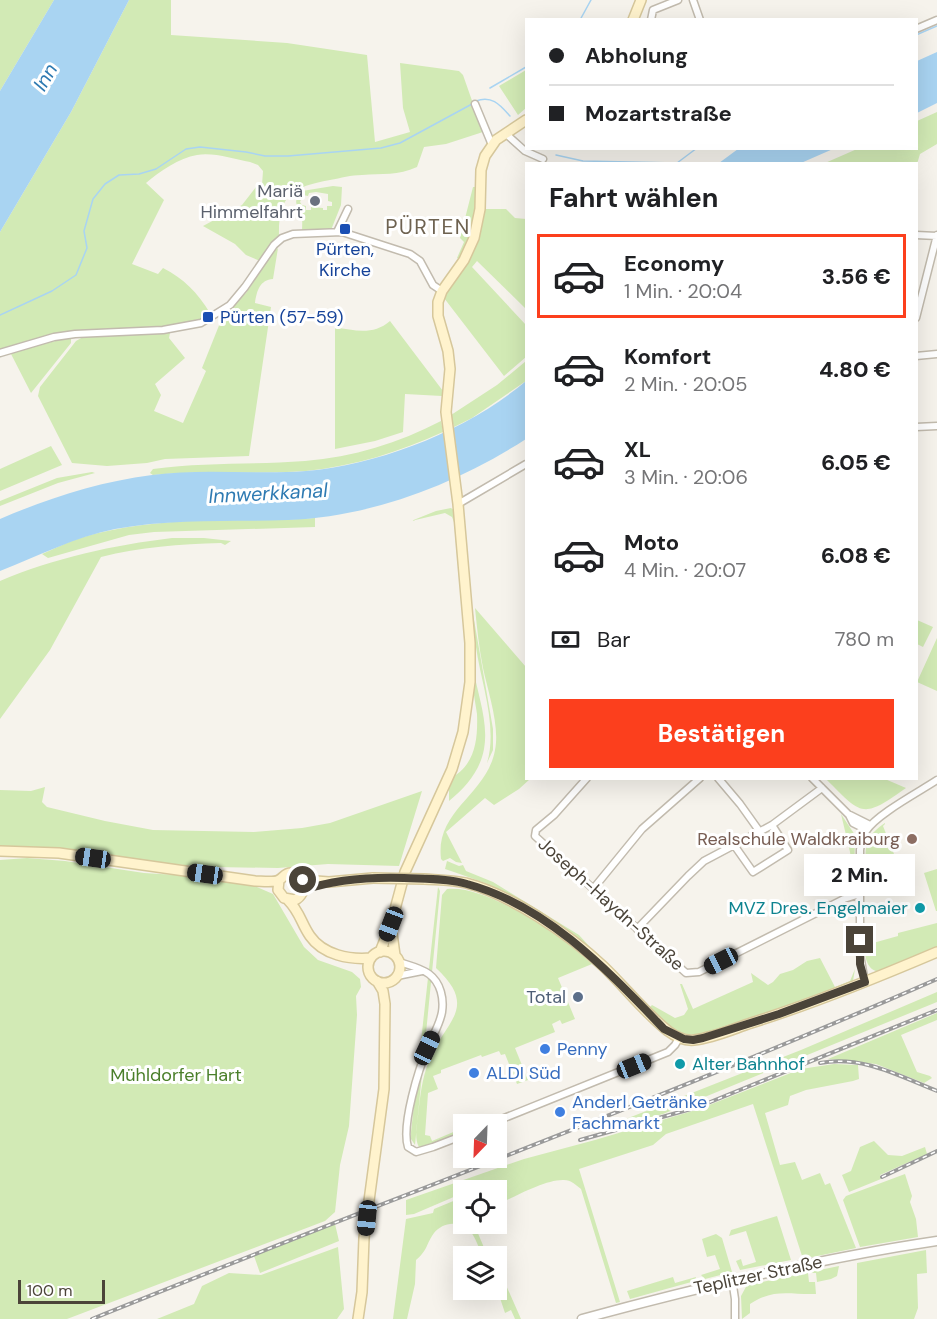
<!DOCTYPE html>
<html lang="de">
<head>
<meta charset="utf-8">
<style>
  :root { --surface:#fff; --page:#f2f2f2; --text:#202124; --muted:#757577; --line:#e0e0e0; --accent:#fc3f1d }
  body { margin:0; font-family:"DM Sans",sans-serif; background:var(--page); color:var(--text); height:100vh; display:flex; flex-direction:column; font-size:22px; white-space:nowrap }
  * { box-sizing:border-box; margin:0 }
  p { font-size:20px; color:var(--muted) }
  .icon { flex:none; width:33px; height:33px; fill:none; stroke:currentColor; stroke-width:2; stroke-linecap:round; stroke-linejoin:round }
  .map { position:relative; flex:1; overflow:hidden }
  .panel { position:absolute; left:525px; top:162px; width:393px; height:618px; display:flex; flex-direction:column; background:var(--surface); border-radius:0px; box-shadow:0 6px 24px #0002 }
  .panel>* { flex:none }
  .top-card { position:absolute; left:525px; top:18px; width:393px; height:132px; border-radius:0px; box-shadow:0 6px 24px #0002; display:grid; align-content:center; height:132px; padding:0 24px; background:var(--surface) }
  .needle { width:39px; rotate:203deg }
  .tools { position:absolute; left:453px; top:1114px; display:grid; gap:12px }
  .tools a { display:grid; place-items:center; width:54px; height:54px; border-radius:0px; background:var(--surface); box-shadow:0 6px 24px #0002; font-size:30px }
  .scale { position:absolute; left:18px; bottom:15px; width:87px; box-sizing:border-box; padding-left:6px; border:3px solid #4b4439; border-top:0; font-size:16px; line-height:21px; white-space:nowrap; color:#4b4439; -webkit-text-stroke:4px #fff; paint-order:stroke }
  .end { position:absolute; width:27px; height:27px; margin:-14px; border:8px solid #4b4439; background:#fff; box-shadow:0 0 0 3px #fff }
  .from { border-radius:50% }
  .bubble { position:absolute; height:42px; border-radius:0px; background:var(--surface); box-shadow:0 6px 24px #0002; font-size:20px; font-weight:800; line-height:42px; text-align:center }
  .car { position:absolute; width:18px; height:36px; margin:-18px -9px; border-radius:8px; box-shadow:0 0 4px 2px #0007; background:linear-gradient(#222 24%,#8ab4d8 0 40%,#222 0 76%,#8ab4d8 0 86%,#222 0) }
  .top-card b { display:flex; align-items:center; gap:21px; height:57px; font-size:22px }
  .top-card b+b { border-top:2px solid var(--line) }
  .top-card i { width:15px; height:15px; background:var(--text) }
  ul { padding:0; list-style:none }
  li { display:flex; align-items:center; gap:18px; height:84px; margin:0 12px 9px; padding:0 12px; border:3px solid transparent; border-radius:0px }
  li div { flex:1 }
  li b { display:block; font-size:22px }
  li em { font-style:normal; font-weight:800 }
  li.active { border-color:var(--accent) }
  li>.icon { width:54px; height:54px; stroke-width:1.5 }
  h2 { padding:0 24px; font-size:27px; line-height:72px }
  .pay { display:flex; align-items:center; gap:15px; height:66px; padding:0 24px; font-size:22px }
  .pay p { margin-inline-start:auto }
  .cta { display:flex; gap:12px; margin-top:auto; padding:12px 24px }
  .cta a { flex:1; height:69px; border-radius:0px; background:var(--accent); color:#fff; font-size:24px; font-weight:800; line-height:69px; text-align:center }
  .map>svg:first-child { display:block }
  .green { fill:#d2eab5; fill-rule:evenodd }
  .water { fill:#a9d4f2 }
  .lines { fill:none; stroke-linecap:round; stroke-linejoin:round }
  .stream { stroke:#a9d4f2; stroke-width:1.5 }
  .minor-casing { stroke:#c2bbae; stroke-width:9 }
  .tertiary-casing { stroke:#c2bbae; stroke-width:11 }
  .secondary-casing { stroke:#d6c79b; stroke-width:12 }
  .minor { stroke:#fff; stroke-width:6 }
  .tertiary { stroke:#fff; stroke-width:8 }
  .secondary { stroke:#fff3cd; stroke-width:9 }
  .rail-casing { stroke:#9a9a9a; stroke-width:4 }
  .rail { stroke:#fff; stroke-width:1.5; stroke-dasharray:4.5; stroke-linecap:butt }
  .secondary-bridge-casing { stroke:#d6c79b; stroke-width:12; stroke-linecap:butt }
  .secondary-bridge { stroke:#fff3cd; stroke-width:9 }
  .route { stroke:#4b4439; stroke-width:8 }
  .worship-dot { fill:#6b7280; stroke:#fff; stroke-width:2 }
  .transit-dot { fill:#1a4fb4; stroke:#fff; stroke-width:2 }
  .education-dot { fill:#8d6e63; stroke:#fff; stroke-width:2 }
  .culture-dot { fill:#0f9aa8; stroke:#fff; stroke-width:2 }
  .service-dot { fill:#5c6f8a; stroke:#fff; stroke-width:2 }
  .shop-dot { fill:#3f7fe0; stroke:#fff; stroke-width:2 }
  .labels { text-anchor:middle; stroke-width:6; stroke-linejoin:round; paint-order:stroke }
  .worship-label { font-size:18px; fill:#5b616d; stroke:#fff; text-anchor:end }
  .transit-label { font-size:18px; fill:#164399; stroke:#fff }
  .education-label { font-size:18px; fill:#785e54; stroke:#fff; text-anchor:end }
  .street-label { font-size:18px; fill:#4b4439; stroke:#fff }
  .culture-label { font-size:18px; fill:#0d838f; stroke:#fff; text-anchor:end }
  .service-label { font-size:18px; fill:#4e5e75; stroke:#fff; text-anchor:end }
  .shop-label { font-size:18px; fill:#366cbe; stroke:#fff; text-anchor:start }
  .park-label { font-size:18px; fill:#4a7f2a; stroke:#fff }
  .water-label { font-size:20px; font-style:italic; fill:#2e7ab2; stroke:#fff }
  .quarter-label { font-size:21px; letter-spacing:1.5px; fill:#6e6250; stroke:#fff }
</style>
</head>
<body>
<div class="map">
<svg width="937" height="1319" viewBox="0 0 937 1319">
  <rect width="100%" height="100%" fill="#f6f3ec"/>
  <path class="green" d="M0,0h54l-54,91z
    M129,0h42v35l116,8 80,12 8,87 35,-10 -7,-24 -3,-45 59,8 4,4 20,57 -37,12 -22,3 -7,20c-19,9 -35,6 -55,8 -11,0 -21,3 -32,5 -39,7 -52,16 -51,57l-9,9 -10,15 -14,-6 -11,-11 -32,-18 39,-21 14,-18 6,-2 1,-14 -5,-6 -8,-3c-16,-3 -37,-10 -53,-7 -18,3 -37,16 -51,28l18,17 -32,64 26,10 5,-6c20,10 35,25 47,45l-1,2c-23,19 -108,14 -141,18 -24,3 -45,10 -68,17v-118l71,-120z
    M526,70v38l-8,7 -19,-29z
    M937,112v32l-17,10 -3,10 -92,-1 32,-14 59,-1 1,-27z
    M333,186l9,1 -1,18 -10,25 -29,1c0,-5 1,-12 -1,-16 -4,-12 -9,-12 1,-24zM316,192l12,2v7l4,1v4h-5v4h-4v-2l-12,-1v3h-5v-4l-4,-1 -2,-3 3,-7 5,1 1,-3z
    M473,187h3c-1,26 -5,49 -17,72l-2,-1 7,-16 -4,-4z
    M485,209h21l9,9 11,1v90l-49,-48 -5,6 54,58v32l-22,19 -60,-78 30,-48z
    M278,248l-5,31c-13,1 -16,11 -18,24l16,4 -22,149 -84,3 -18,4 -40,3 -35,-3 -34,-67 2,-9 36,-46 7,-4 87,-4 -1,5 16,20 -30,26 6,11 -7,16 29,12 23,-52 -4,-3 22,-55 22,-20 28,-42z
    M390,321l53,70 -1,5 -37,-2 -2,38 -28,9 -40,8v-122c21,4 39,8 55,-6z
    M68,338l3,1v4l-40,50 -21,-41z
    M526,361v20l-54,37 -18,9 -3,-12 46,-30z
    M441,421l2,11c-44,20 -88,34 -137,39 -51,4 -102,-1 -153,4l-3,-2 3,-4c51,-7 101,-4 152,-8 48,-4 94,-18 136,-40z
    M51,446l11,19 -62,26v-22z
    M92,472l3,1 -37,10 -58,23v-5l57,-23z
    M451,508l4,3c6,52 11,104 18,156 4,26 16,55 11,82 -4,22 -18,38 -35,52v-22c26,-13 29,-38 28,-65l-13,-81 -10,-111 -2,-5 -7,-4 -34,8 25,-10z
    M315,518v9l-161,5 -25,3 -81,23 -6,-4c12,-5 25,-12 38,-16 39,-12 82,-16 123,-18 38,-2 75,1 112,-2z
    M172,538h32l27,3 -6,4 -4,-2c-41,1 -81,4 -120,14l-51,93 -50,69v-138c54,-23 114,-36 172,-43z
    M475,608l51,59v111l4,1 -11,10 -25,16 -9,-7 -39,34 16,31 -6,-1 -6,-4 -7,3 -2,-2c-6,-49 46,-64 54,-109 5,-24 -7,-58 -12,-82 -4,-20 -6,-40 -8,-60z
    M473,614l20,115v21l-6,13c11,-36 -6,-80 -11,-116 -2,-11 -5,-22 -3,-33z
    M917,620l16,7 -10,20 -6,-3z
    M937,638v53l-20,-9z
    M826,779h59l21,9c-44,31 -43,28 -80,-9z
    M45,787l-3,15 5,5 58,14 48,9 101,2 48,-4 28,-5 92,-32 -23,75 -71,-2 -50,4 -63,-1 -61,-4 -154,-15v-58l31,1z
    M841,814l14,21 -1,51 -4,-34z
    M885,823v1l-2,2 11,28 -25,6 2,9 -5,1c-1,-23 -2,-33 19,-47z
    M27,858l38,3 79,12 49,3 57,8 23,10 31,53 14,13 34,12 8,7 1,8 -5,9 1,19 -8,111 -9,39 -5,47 -10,9 -258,98h-67v-459z
    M447,861l12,5 4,-1 3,6 27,11 86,53 21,23c-36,-27 -73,-57 -115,-75 -13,-5 -26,-9 -40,-14z
    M937,869v42h-1l-12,-38z
    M438,887l2,4 -25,254 -4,-6v-7z
    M447,889c40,-5 116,48 145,75l-34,14 17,41 -13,5 -2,-4 -8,4 3,8 -40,16 13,32 -11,4 -12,-30 -4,1 -2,-4 -17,6 -1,-2 -40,15v3l-8,3 5,13 -10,4 -3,42 5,1 2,5 31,-13v3l-30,14 -14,2c-5,-8 -2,-22 -1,-31 2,-19 4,-38 11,-55 15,-40 51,-52 7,-93l6,-73z
    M937,923v25l-56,24c-21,-1 -16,-31 -16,-46l5,-1 1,4 -2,1 4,13 25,-7v-3z
    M820,958l15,29 15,-6 5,-12 -2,12 -5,4c-41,15 -82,31 -124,43 -12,3 -25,8 -37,6 -16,-2 -27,-15 -38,-26l3,-3 23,13 9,-3 4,-6 -8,-25h2l11,25 60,-27 -2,-9 17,12 5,-3 7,-8 13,-4 14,-9z
    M937,992v10l-274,112 -53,15 -7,-1 198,-78z
    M937,1013v7l-36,15 16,37 13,4 2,2 -8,5 -48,-19 -48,-5z
    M834,1064l24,1 1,14 -6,2 -47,9 -16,6 -2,9 -23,8 15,52 15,-3 7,18 18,-7 5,12 5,-2 26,65 -53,11 -50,-155 -87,30 -13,11 -74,24 41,133 -4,1 -35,-114c-5,-4 -10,-9 -17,-9 -18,-1 -50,17 -67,25l-1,-14h-16l22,-8 -1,-3 -31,11h-6l-1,2 -49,21 -8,1v-15l118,-41 71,-19 104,-31 102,-40z
    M874,1141l14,14 14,1 23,-9 2,7 -47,21 1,4 -32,13 -7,-17 9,-4 9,-24z
    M905,1174l7,22 -2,6 6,17 2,18 -58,10 -17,-47 3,-4z
    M463,1197l1,27h10l14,33h-5c-7,-15 -10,-32 -28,-33 -8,-1 -16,3 -21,9 -8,11 -6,17 -18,27l-1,24 -8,35h-14l13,-100 27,-6 1,-4z
    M777,1216l14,44 -51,10 -4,-9 5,-2 2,7 13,-4 -10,-31 -17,5 2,-6z
    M335,1224l4,17 -79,32 -6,-17z
    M716,1234l6,4 10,34 -27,7 -4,-4 19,-6 -5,-14 -8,2 -5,-18z
    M338,1247l6,62 -7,10h-180l37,-15 8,-18 27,-13 32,2z
    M926,1250l1,23 -10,1 1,34 -4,11h-57v-56z
    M839,1266l-2,10 -6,3 -14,3 -1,-9h-8l1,9h6l1,12c-26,1 -42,-6 -66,10v9l-8,6 -1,-23 6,-11z
    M497,1267h1l23,52h-6l-4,-9 -6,3 -8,-24z
    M673,1277l2,6 21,-6 -1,4 -65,18 -3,-8z"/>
  <path class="water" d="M54,0h75l-58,112 -71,120v-141z
    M937,52v51l-20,10v-52z
    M738,149v-1l95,1 -32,14h-82z
    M526,381v58c-70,45 -154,78 -238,81 -58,2 -115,-2 -173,9 -40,8 -77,27 -115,42v-52c49,-21 98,-37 152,-44 51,-7 103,0 154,-4 76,-7 162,-41 220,-90z"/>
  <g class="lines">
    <path class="stream" d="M580,20l11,-20
      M916,35l21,-9
      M490,88l36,-21
      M476,101c16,-6 24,4 34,15
      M556,155l27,6 94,2 20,-15
      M0,315l52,-24 24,-16 11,-27 -3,-17 9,-32 12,-15 14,-9 20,-1 17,-5 30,-20 14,-2 46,5 19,4h23l93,-8 19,-5 72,-39"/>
    <g class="minor-casing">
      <path id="minor" d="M693,0l7,20
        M651,20l2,-10 25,-10
        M916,29l21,-9
        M475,104l17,41
        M505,133l20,18 18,8
        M337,232l11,-23
        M916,235l21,1
        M916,318l21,-83
        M0,353l54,-16 21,-3 88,-4 38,-7 29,-18 15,-18 29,-42 8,-7 11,-4 49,-2 68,22 10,7 13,24 9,6
        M916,356l21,-2
        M916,427l21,-1
        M458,504l68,-40
        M587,778l-33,37 -18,15 -1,6 151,137 13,-1 145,-73 16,-5
        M718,778l22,26 20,28
        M812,778l37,37 4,8 14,7
        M850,815l20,10
        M734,845l19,27 35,-22 -16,-25
        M593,889l49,-60 58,-51
        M637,929l51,-53 16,-15 68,-36 50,-37
        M399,962c9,3 22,6 30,12 12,9 15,25 13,38 -2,12 -9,23 -14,35 -9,21 -27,78 -20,100l8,5 17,-5 31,-12
        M397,976l25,-5
        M865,982l-5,-27v-105c1,-7 2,-13 6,-19 11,-17 53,-39 71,-51
        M487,1125l181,-73 7,-7 4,-7
        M732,1279l3,20v20"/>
    </g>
    <g class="tertiary-casing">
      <path id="tertiary" d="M582,1319c117,-32 234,-60 355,-78"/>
    </g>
    <g class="secondary-casing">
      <path id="secondary" d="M633,20l8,-20
        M0,851l59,2 196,28c6,0 19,2 24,-1 5,-3 6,-7 12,-7 17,0 16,21 4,27l-11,-2 -6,-8 1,-10
        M424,879c14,1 28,1 42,4 44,11 104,52 137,83 22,21 41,46 65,65 8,6 16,10 26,9 19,-2 39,-11 57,-17 64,-20 125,-45 186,-71
        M303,880l26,2 44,-4
        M288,900c12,12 13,23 22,36 13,19 40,24 61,22
        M391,926l4,29
        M368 967a16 16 0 1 1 32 0a16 16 0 1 1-32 0Z
        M380,952l11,-28 14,-52 47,-103 11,-37 7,-50v-39l-12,-139 -12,-92 4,-43 -2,-18 -10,-35v-14l4,-11 22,-31 10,-22 6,-29 1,-39 4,-14 11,-16 30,-20
        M358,1319l4,-27 2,-54 20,-149 1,-85 -2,-13 -6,-10"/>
    </g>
    <use href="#minor" class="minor"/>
    <use href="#tertiary" class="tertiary"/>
    <use href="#secondary" class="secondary"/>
    <g class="rail-casing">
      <path id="rail" d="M820,1063c42,-8 79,13 117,28
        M580,1140l118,-33 239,-97
        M882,1177l55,-26
        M92,1319c282,-114 567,-218 845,-340"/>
    </g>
    <use href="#rail" class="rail"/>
    <g class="secondary-bridge-casing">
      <path id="secondary-bridge" d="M373,878l51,1"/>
    </g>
    <use href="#secondary-bridge" class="secondary-bridge"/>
  </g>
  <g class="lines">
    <path class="route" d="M303,880l1,10c32,-11 66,-13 100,-12 20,1 43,0 63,6 81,22 141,87 197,145l20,10 9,1 10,-2 76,-24 86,-32 -5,-18v-24"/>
  </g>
  <circle class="worship-dot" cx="315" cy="201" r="6"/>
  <g class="transit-dot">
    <rect x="339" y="223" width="12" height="12" rx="3"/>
    <rect x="202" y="311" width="12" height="12" rx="3"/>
  </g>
  <circle class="education-dot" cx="912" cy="839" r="6"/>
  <g class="culture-dot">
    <circle cx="920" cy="908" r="6"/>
    <circle cx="680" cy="1064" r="6"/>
  </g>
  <circle class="service-dot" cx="578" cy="997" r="6"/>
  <g class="shop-dot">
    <circle cx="545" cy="1049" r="6"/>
    <circle cx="474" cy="1073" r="6"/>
    <circle cx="560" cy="1112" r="6"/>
  </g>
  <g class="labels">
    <g class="worship-label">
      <text x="303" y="197">Mariä<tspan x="303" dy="21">Himmelfahrt</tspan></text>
    </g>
    <g class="transit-label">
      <text x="345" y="255">Pürten,<tspan x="345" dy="21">Kirche</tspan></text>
      <text x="220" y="323" text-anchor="start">Pürten (57-59)</text>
    </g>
    <g class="education-label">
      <text x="900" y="845">Realschule Waldkraiburg</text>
    </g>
    <g class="street-label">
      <text transform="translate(611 904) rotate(42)" y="6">Joseph-Haydn-Straße</text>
      <text transform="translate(758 1275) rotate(-12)" y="6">Teplitzer Straße</text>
    </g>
    <g class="culture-label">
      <text x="908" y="914">MVZ Dres. Engelmaier</text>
      <text x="692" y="1070" text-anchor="start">Alter Bahnhof</text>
    </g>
    <g class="service-label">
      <text x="566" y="1003">Total</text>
    </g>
    <g class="shop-label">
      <text x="557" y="1055">Penny</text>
      <text x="486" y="1079">ALDI Süd</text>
      <text x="572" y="1108">Anderl Getränke<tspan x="572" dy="21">Fachmarkt</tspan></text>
    </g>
    <g class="park-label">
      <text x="176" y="1081">Mühldorfer Hart</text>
    </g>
    <g class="water-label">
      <text transform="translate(45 77) rotate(-60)" y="7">Inn</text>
      <text transform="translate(268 493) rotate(-3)" y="7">Innwerkkanal</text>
    </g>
    <g class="quarter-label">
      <text x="428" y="234">PÜRTEN</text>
    </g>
  </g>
</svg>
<div class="tools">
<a><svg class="needle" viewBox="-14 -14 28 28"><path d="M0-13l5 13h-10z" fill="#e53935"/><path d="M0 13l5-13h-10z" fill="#757577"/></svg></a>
<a><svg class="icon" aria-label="locate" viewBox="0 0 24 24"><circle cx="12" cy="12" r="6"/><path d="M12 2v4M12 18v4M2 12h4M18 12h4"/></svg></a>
<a><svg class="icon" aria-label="layers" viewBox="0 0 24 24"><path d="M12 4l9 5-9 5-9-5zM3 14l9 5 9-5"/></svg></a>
</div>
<div class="scale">100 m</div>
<i class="end from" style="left:303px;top:880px"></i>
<i class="end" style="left:860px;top:940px"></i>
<div class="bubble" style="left:804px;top:854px;width:111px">2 Min.</div>
<i class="car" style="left:93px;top:858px;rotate:278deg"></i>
<i class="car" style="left:205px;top:874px;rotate:278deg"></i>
<i class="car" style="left:391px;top:924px;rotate:201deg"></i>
<i class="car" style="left:721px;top:961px;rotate:243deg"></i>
<i class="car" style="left:427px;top:1048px;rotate:25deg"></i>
<i class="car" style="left:634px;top:1066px;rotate:68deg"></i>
<i class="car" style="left:367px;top:1218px;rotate:186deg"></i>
<div class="top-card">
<b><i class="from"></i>Abholung</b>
<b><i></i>Mozartstraße</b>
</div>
<section class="panel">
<h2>Fahrt wählen</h2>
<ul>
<li class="active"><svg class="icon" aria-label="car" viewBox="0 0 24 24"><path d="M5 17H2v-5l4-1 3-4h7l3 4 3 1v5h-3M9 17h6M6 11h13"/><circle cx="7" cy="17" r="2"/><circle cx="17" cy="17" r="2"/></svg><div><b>Economy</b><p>1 Min. · 20:04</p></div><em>3.56 €</em></li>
<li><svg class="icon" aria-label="car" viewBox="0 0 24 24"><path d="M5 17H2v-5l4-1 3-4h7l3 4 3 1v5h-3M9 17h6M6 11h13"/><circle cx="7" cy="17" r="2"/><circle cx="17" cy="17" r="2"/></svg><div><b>Komfort</b><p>2 Min. · 20:05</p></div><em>4.80 €</em></li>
<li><svg class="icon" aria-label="car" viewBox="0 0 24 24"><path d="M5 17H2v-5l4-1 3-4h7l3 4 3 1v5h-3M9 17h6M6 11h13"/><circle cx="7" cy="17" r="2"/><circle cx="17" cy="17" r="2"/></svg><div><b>XL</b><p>3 Min. · 20:06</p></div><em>6.05 €</em></li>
<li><svg class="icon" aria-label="car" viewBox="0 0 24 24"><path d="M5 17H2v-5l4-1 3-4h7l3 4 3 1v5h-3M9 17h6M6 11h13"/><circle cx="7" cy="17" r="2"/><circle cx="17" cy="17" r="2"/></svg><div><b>Moto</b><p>4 Min. · 20:07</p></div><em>6.08 €</em></li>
</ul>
<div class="pay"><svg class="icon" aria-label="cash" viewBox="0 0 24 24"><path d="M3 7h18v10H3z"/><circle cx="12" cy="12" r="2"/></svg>Bar<p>780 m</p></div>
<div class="cta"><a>Bestätigen</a></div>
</section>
</div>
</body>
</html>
